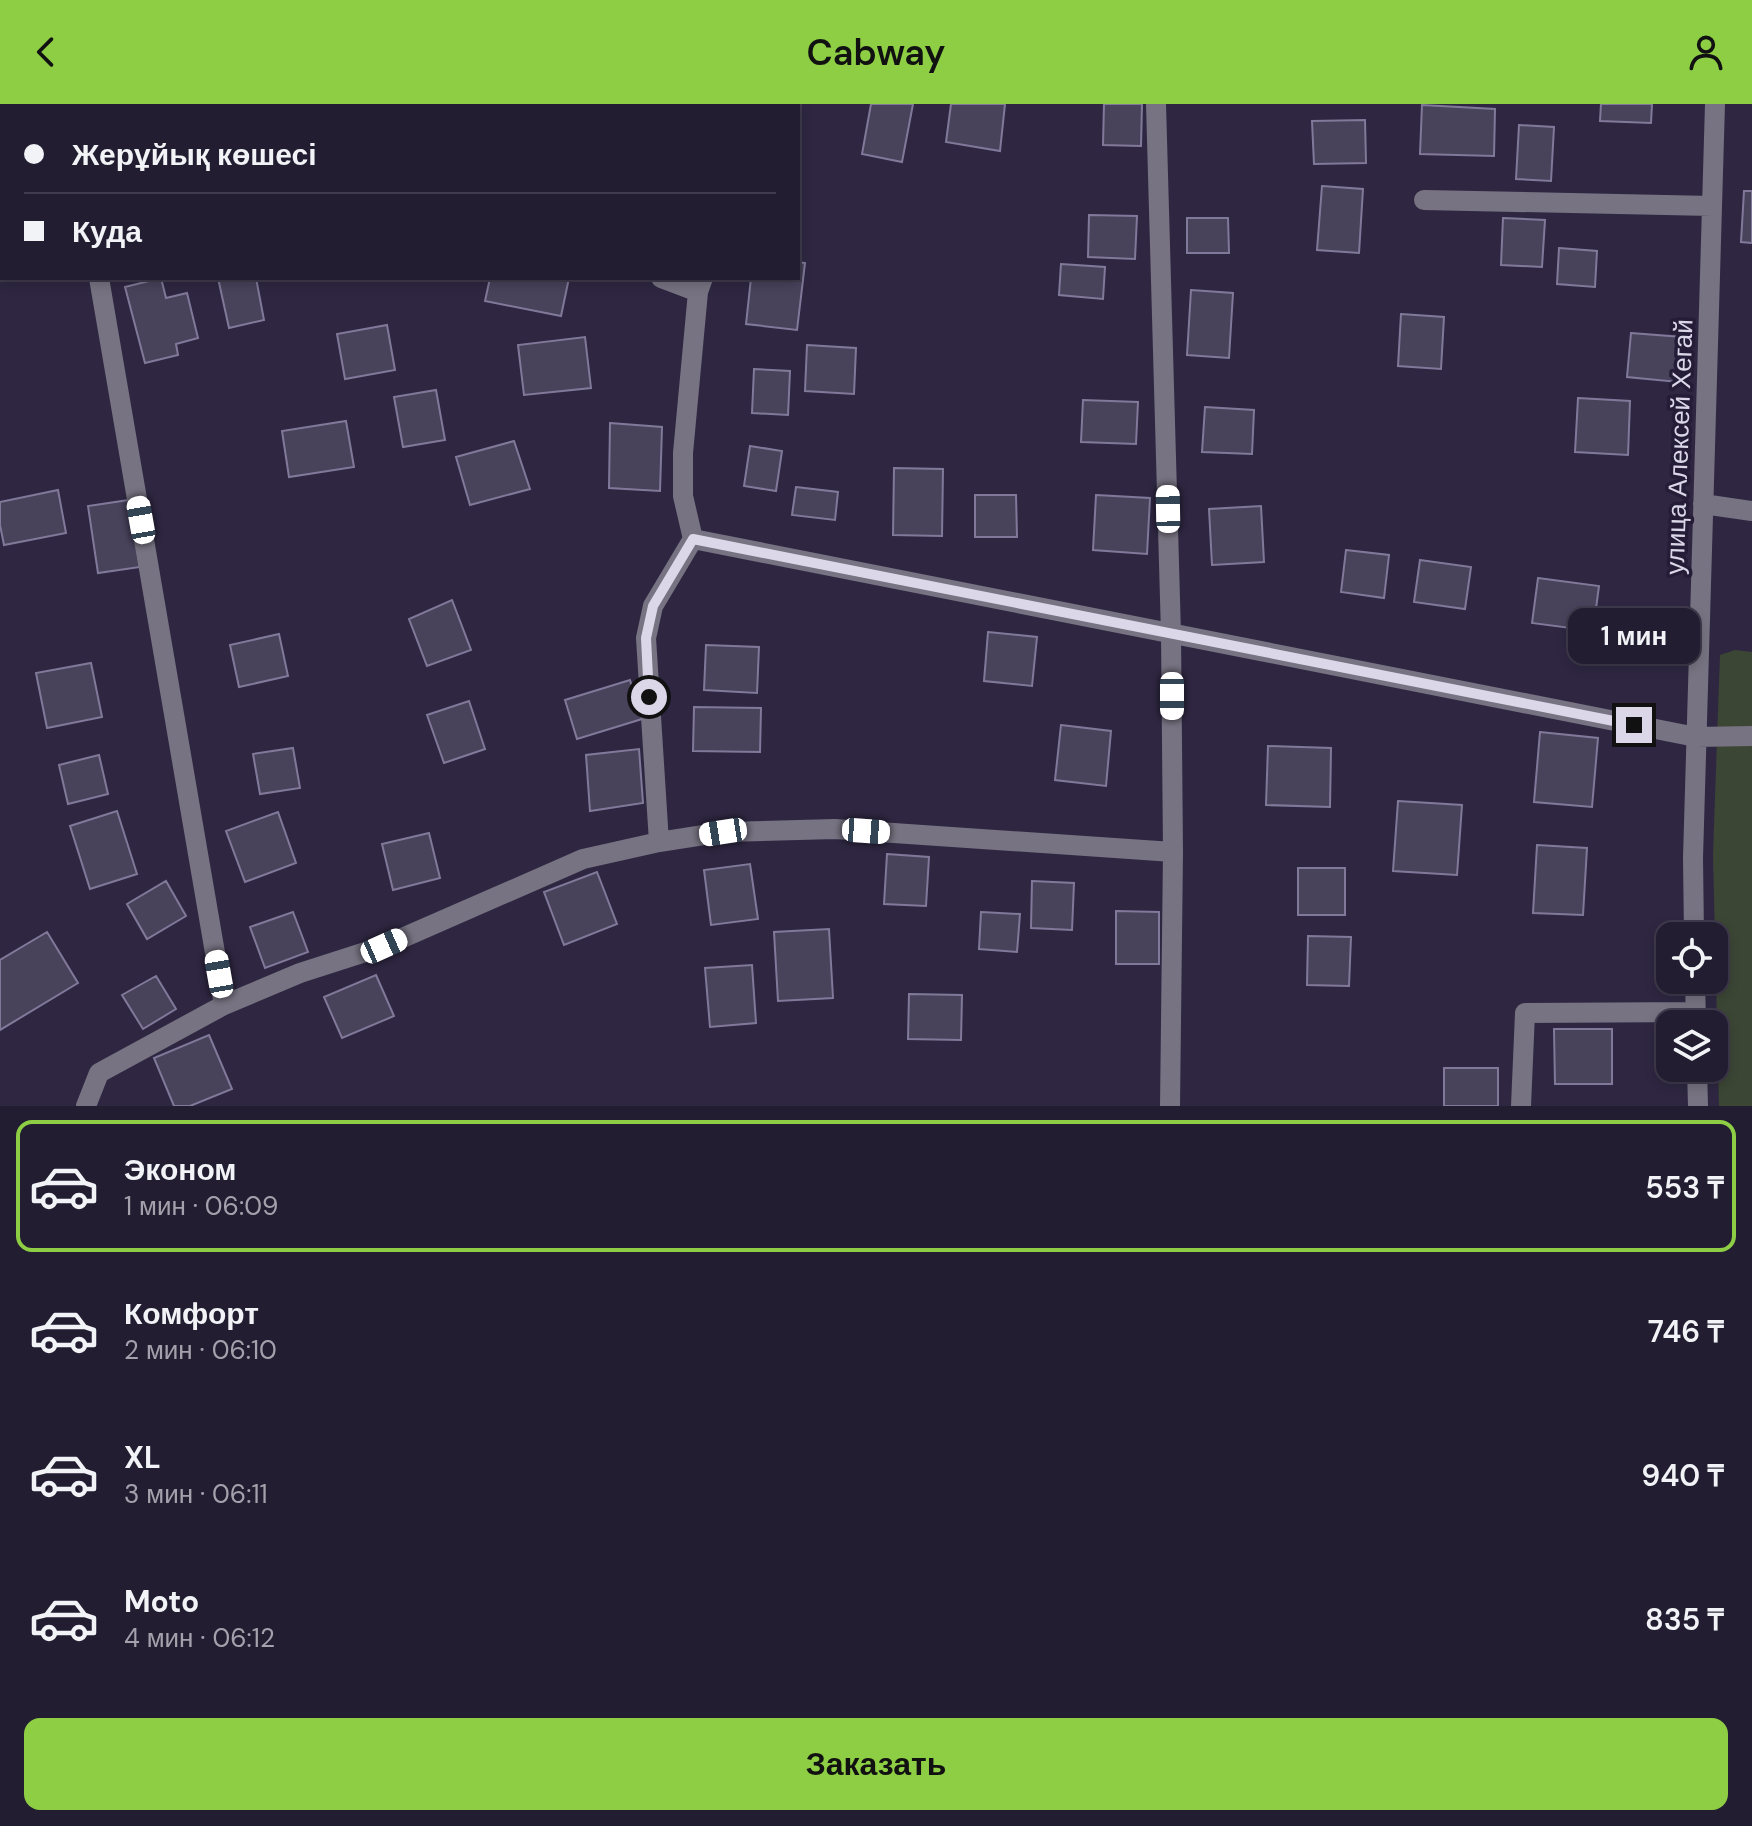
<!DOCTYPE html>
<html lang="ru">
<head>
<meta charset="utf-8">
<style>
  :root { --surface:#231d32; --page:#2b263a; --text:#f1f3f6; --muted:#a3a2ac; --line:#403b4d; --accent:#8dce44 }
  body { margin:0; font-family:"DM Sans",sans-serif; background:var(--page); color:var(--text); height:100vh; display:flex; flex-direction:column; font-size:30px; white-space:nowrap }
  * { box-sizing:border-box; margin:0 }
  p { font-size:26px; color:var(--muted) }
  .icon { flex:none; width:44px; height:44px; fill:none; stroke:currentColor; stroke-width:2; stroke-linecap:round; stroke-linejoin:round }
  .map { position:relative; height:1002px; overflow:hidden }
  .sheet { display:flex; flex-direction:column; background:var(--surface); flex:1 }
  .sheet>* { flex:none }
  .banner { position:absolute; left:0px; top:0px; width:800px; height:176px; box-shadow:0 4px 12px #0003,0 0 0 2px var(--line); display:grid; align-content:center; height:176px; padding:0 24px; background:var(--surface) }
  .tools { position:absolute; left:1656px; top:818px; display:grid; gap:16px }
  .tools a { display:grid; place-items:center; width:72px; height:72px; border-radius:16px; background:var(--surface); box-shadow:0 4px 12px #0003,0 0 0 2px var(--line); font-size:40px }
  .end { position:absolute; width:36px; height:36px; margin:-18px; border:10px solid #dbd7e9; background:#111; box-shadow:0 0 0 4px #111 }
  .from { border-radius:50% }
  .bubble { position:absolute; height:56px; border-radius:16px; background:var(--surface); box-shadow:0 4px 12px #0003,0 0 0 2px var(--line); font-size:26px; font-weight:600; line-height:56px; text-align:center }
  .car { position:absolute; width:24px; height:48px; margin:-24px -12px; border-radius:10px; box-shadow:0 0 6px 2px #0007; background:linear-gradient(#fff 24%,#345 0 40%,#fff 0 76%,#345 0 86%,#fff 0) }
  .banner b { display:flex; align-items:center; gap:28px; height:76px; font-size:30px }
  .banner b+b { border-top:2px solid var(--line) }
  .banner i { width:20px; height:20px; background:var(--text) }
  ul { padding:14px 0 0; list-style:none }
  li { display:flex; align-items:center; gap:24px; height:132px; margin:0 16px 12px; padding:0 8px; border:4px solid transparent; border-radius:16px }
  li div { flex:1 }
  li b { display:block; font-size:30px }
  li em { font-style:normal; font-weight:600 }
  li.current { border-color:var(--accent) }
  li>.icon { width:72px; height:72px; stroke-width:1.5 }
  .cta { display:flex; gap:16px; margin-top:auto; padding:16px 24px }
  .cta a { flex:1; height:92px; border-radius:16px; background:var(--accent); color:#111; font-size:32px; font-weight:600; line-height:92px; text-align:center }
  header { display:flex; justify-content:space-between; align-items:center; height:104px; padding:0 24px; background:var(--accent); color:#111; font-size:36px; font-weight:600 }
  .map>svg:first-child { display:block }
  .green { fill:#3c4635 }
  .building { fill:#48425b; stroke:#817999; stroke-width:2 }
  .lines { fill:none; stroke-linecap:round; stroke-linejoin:round }
  .minor { stroke:#777382; stroke-width:20 }
  .route { stroke:#dbd7e9; stroke-width:10 }
  .labels { text-anchor:middle; stroke-width:7; stroke-linejoin:round; paint-order:stroke }
  .street-label { font-size:26px; fill:#dbd7e9; stroke:#251d38 }
</style>
</head>
<body>
<header><svg class="icon" aria-label="back" viewBox="0 0 24 24"><path d="M15 5l-7 7 7 7"/></svg>Cabway<svg class="icon" aria-label="person" viewBox="0 0 24 24"><circle cx="12" cy="8" r="4"/><path d="M4 21q1-7 8-7t8 7"/></svg></header>
<div class="map">
<svg width="1752" height="1002" viewBox="0 0 1752 1002">
  <rect width="100%" height="100%" fill="#2f2742"/>
  <path class="green" d="M1735,546l17,2v454h-33l-6,-251 7,-200z"/>
  <path class="building" d="M528,0h49v2z
    M656,0h37l8,2h-45z
    M871,0h42l-11,58 -40,-8z
    M951,0h54l-5,47 -54,-9z
    M1104,0h38l-1,42 -38,-1z
    M1601,0h51l-1,19 -51,-2z
    M1422,1l73,4 -1,47 -74,-2z
    M1365,16l1,43 -52,1 -2,-43z
    M1519,21l35,2 -3,54 -35,-2z
    M1322,82l41,3 -4,64 -42,-3z
    M1744,87h8v52l-11,-1z
    M1089,111l48,1 -2,43 -47,-2z
    M1187,114h41l1,35h-42z
    M1503,114l42,2 -3,47 -41,-2z
    M1559,144l38,3 -2,36 -38,-3z
    M798,158l7,1 -8,67 -51,-6 5,-46h47z
    M1061,160l44,3 -2,32 -44,-4z
    M161,174l5,20 21,-5 11,45 -22,6 2,11 -33,8 -20,-76z
    M218,174h38l8,42 -35,8z
    M490,174h79l-8,38 -76,-15z
    M1191,186l42,3 -4,65 -42,-3z
    M1401,210l43,3 -3,52 -43,-3z
    M387,221l8,45 -50,9 -8,-45z
    M1631,229l51,4 -4,45 -51,-5z
    M585,233l6,51 -67,7 -6,-50z
    M807,241l49,3 -2,46 -49,-3z
    M754,265l36,2 -2,44 -36,-2z
    M436,286l9,50 -42,7 -9,-50z
    M1578,294l52,3 -2,54 -53,-3z
    M1083,296l55,2 -2,42 -55,-2z
    M1205,303l49,3 -2,44 -50,-2z
    M346,317l8,46 -65,10 -7,-46z
    M610,319l52,4 -2,64 -51,-3z
    M514,337l16,48 -60,16 -14,-48z
    M750,342l32,5 -6,40 -32,-5z
    M894,364l49,1 -1,67 -49,-1z
    M796,383l42,5 -3,28 -43,-5z
    M58,386l8,43 -62,12 -4,-20v-23z
    M975,391h41l1,42h-42z
    M1096,391l54,3 -3,56 -54,-4z
    M129,396l11,67 -42,6 -10,-67z
    M1261,402l3,56 -52,3 -3,-56z
    M1346,446l43,5 -5,43 -43,-6z
    M1420,456l51,7 -6,42 -51,-7z
    M1538,474l61,8 -6,45 -61,-8z
    M452,496l19,50 -44,16 -18,-47z
    M988,528l49,5 -5,49 -48,-5z
    M279,530l9,42 -49,11 -9,-42z
    M706,541l53,2 -2,46 -53,-3z
    M91,559l11,54 -55,11 -11,-55z
    M630,576l12,39 -65,20 -12,-39z
    M469,597l16,48 -41,14 -17,-48z
    M694,603l67,1 -1,44 -67,-1z
    M1061,621l50,6 -5,55 -51,-6z
    M1540,628l58,6 -6,69 -58,-5z
    M1268,642l63,2 -1,59 -64,-2z
    M293,644l7,40 -40,6 -7,-40z
    M639,645l4,54 -53,8 -4,-56z
    M99,651l9,39 -40,10 -9,-39z
    M1398,697l64,4 -5,70 -64,-4z
    M117,707l20,63 -47,15 -20,-63z
    M278,708l18,51 -51,19 -19,-51z
    M429,729l11,45 -47,12 -11,-46z
    M1537,741l50,3 -4,67 -50,-2z
    M887,750l42,3 -3,49 -42,-2z
    M750,760l8,55 -47,6 -7,-55z
    M1298,764h47v47h-47z
    M597,768l20,52 -53,21 -20,-53z
    M166,777l20,35 -39,23 -20,-35z
    M1032,777l42,2 -2,47 -41,-2z
    M1116,807l43,1v52h-43z
    M293,808l15,40 -43,16 -15,-41z
    M981,808l39,2 -3,38 -38,-3z
    M829,825l4,69 -55,3 -4,-69z
    M47,828l31,51 -78,47v-70z
    M1308,832l43,1 -2,49 -42,-1z
    M752,861l4,58 -46,4 -5,-59z
    M376,871l18,41 -52,22 -18,-41z
    M156,872l20,33 -33,20 -21,-34z
    M909,890l53,1 -1,45 -53,-1z
    M1554,925h58v55h-57z
    M209,931l23,54 -42,17h-16l-20,-48z
    M1444,964h54v38h-54z"/>
  <g class="lines">
    <path class="minor" d="M35,0v2
      M325,0l2,2
      M1156,0l15,530 2,218 -3,254
      M758,2v-2
      M1424,96l288,6
      M99,174l125,727
      M661,174l37,14
      M1703,400l49,7
      M693,435l1003,198 56,-1
      M659,738l-13,-204 7,-32 40,-67 -10,-43v-43l15,-161 5,-14
      M1694,832l-1,-78 22,-754
      M1695,876l1,44
      M1697,964l1,38
      M86,1002l13,-33 125,-68 76,-32 84,-27 199,-87 76,-17 64,-10 112,-3 338,23
      M1521,1002l4,-93 171,-1"/>
  </g>
  <g class="lines">
    <path class="route" d="M649,593l-3,-59 7,-32 40,-67 941,186"/>
  </g>
  <g class="labels">
    <g class="street-label">
      <text transform="translate(1679 343) rotate(-88)" y="9">улица Алексей Хегай</text>
    </g>
  </g>
</svg>
<div class="tools">
<a><svg class="icon" aria-label="locate" viewBox="0 0 24 24"><circle cx="12" cy="12" r="6"/><path d="M12 2v4M12 18v4M2 12h4M18 12h4"/></svg></a>
<a><svg class="icon" aria-label="layers" viewBox="0 0 24 24"><path d="M12 4l9 5-9 5-9-5zM3 14l9 5 9-5"/></svg></a>
</div>
<i class="end from" style="left:649px;top:593px"></i>
<i class="end" style="left:1634px;top:621px"></i>
<div class="bubble" style="left:1568px;top:504px;width:132px">1 мин</div>
<i class="car" style="left:1168px;top:405px;rotate:359deg"></i>
<i class="car" style="left:141px;top:416px;rotate:350deg"></i>
<i class="car" style="left:1172px;top:592px;rotate:180deg"></i>
<i class="car" style="left:866px;top:727px;rotate:94deg"></i>
<i class="car" style="left:723px;top:728px;rotate:261deg"></i>
<i class="car" style="left:384px;top:842px;rotate:66deg"></i>
<i class="car" style="left:219px;top:870px;rotate:350deg"></i>
<div class="banner">
<b><i class="from"></i>Жерұйық көшесі</b>
<b><i></i>Куда</b>
</div>
</div>
<section class="sheet">
<ul>
<li class="current"><svg class="icon" aria-label="car" viewBox="0 0 24 24"><path d="M5 17H2v-5l4-1 3-4h7l3 4 3 1v5h-3M9 17h6M6 11h13"/><circle cx="7" cy="17" r="2"/><circle cx="17" cy="17" r="2"/></svg><div><b>Эконом</b><p>1 мин · 06:09</p></div><em>553 ₸</em></li>
<li><svg class="icon" aria-label="car" viewBox="0 0 24 24"><path d="M5 17H2v-5l4-1 3-4h7l3 4 3 1v5h-3M9 17h6M6 11h13"/><circle cx="7" cy="17" r="2"/><circle cx="17" cy="17" r="2"/></svg><div><b>Комфорт</b><p>2 мин · 06:10</p></div><em>746 ₸</em></li>
<li><svg class="icon" aria-label="car" viewBox="0 0 24 24"><path d="M5 17H2v-5l4-1 3-4h7l3 4 3 1v5h-3M9 17h6M6 11h13"/><circle cx="7" cy="17" r="2"/><circle cx="17" cy="17" r="2"/></svg><div><b>XL</b><p>3 мин · 06:11</p></div><em>940 ₸</em></li>
<li><svg class="icon" aria-label="car" viewBox="0 0 24 24"><path d="M5 17H2v-5l4-1 3-4h7l3 4 3 1v5h-3M9 17h6M6 11h13"/><circle cx="7" cy="17" r="2"/><circle cx="17" cy="17" r="2"/></svg><div><b>Moto</b><p>4 мин · 06:12</p></div><em>835 ₸</em></li>
</ul>
<div class="cta"><a>Заказать</a></div>
</section>
</body>
</html>
